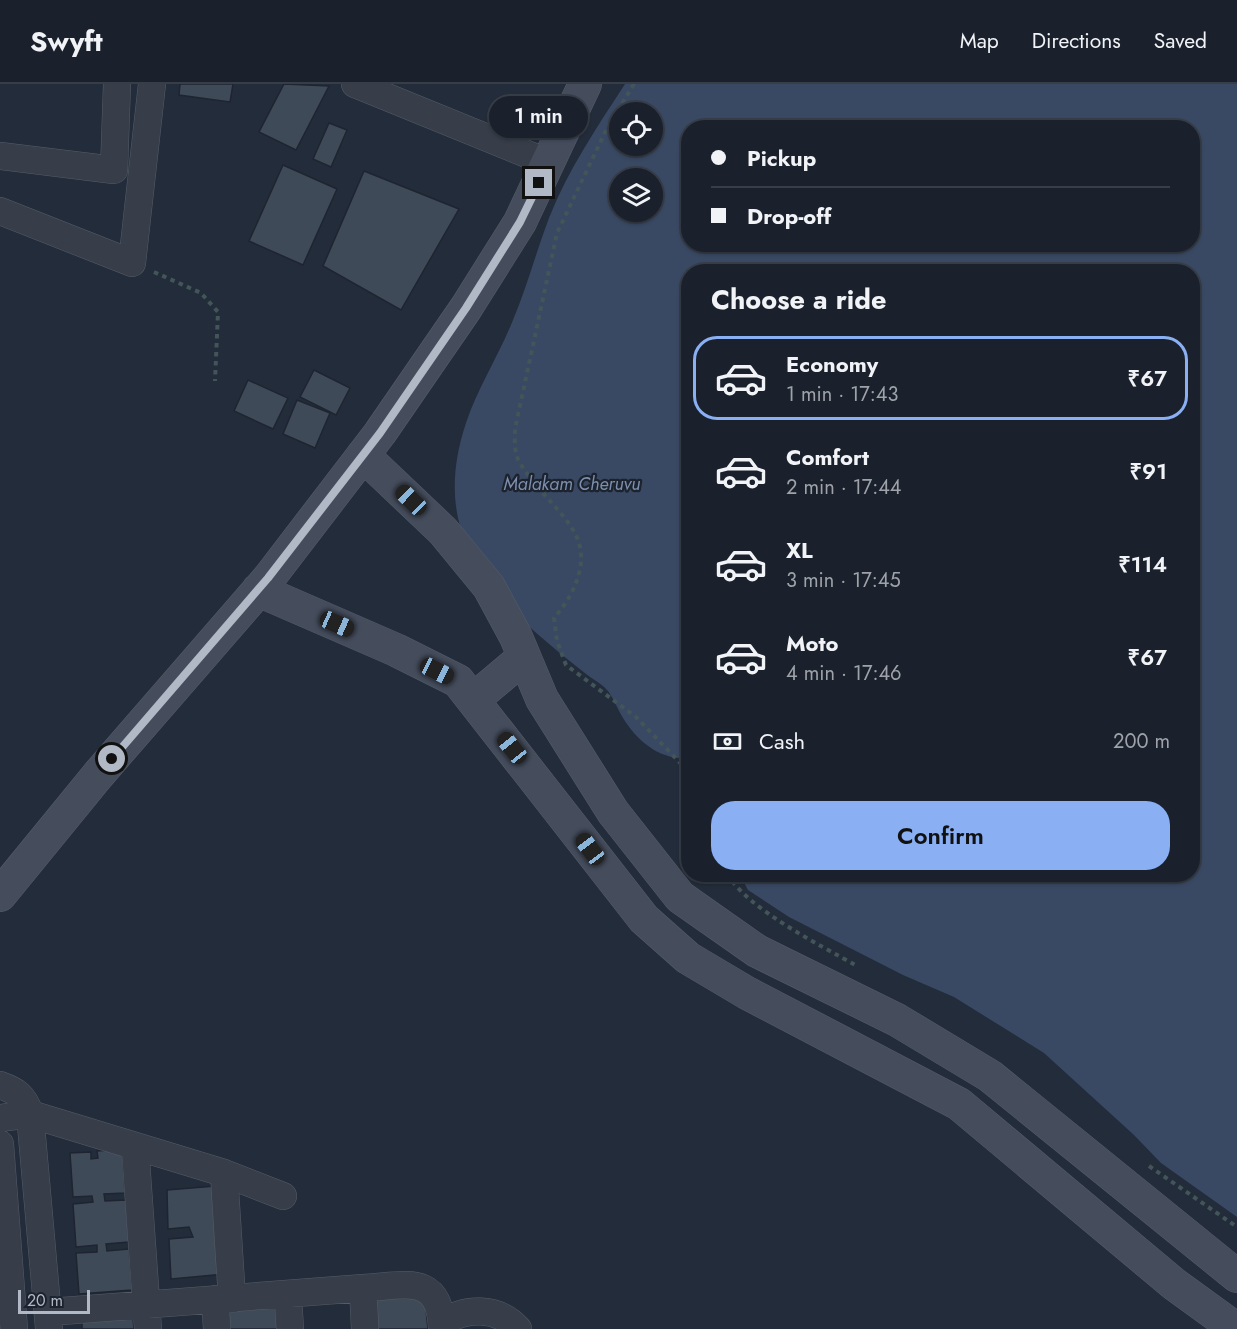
<!DOCTYPE html>
<html lang="en">
<head>
<meta charset="utf-8">
<style>
  :root { --surface:#1a212c; --page:#232934; --text:#f1f3f6; --muted:#9fa3a9; --line:#383e48; --accent:#8ab0f3 }
  body { margin:0; font-family:Jost,sans-serif; background:var(--page); color:var(--text); height:100vh; display:flex; flex-direction:column; font-size:22px; white-space:nowrap }
  * { box-sizing:border-box; margin:0 }
  p { font-size:20px; color:var(--muted) }
  .icon { flex:none; width:33px; height:33px; fill:none; stroke:currentColor; stroke-width:2; stroke-linecap:round; stroke-linejoin:round }
  .map { position:relative; flex:1; overflow:hidden }
  .details { position:absolute; left:681px; top:180px; width:519px; height:618px; display:flex; flex-direction:column; background:var(--surface); border-radius:24px; box-shadow:0 2px 4px #0004,0 0 0 2px var(--line) }
  .details>* { flex:none }
  .guide { position:absolute; left:681px; top:36px; width:519px; height:132px; border-radius:24px; box-shadow:0 2px 4px #0004,0 0 0 2px var(--line); display:grid; align-content:center; height:132px; padding:0 30px; background:var(--surface) }
  .fabs { position:absolute; left:609px; top:18px; display:grid; gap:12px }
  .fabs a { display:grid; place-items:center; width:54px; height:54px; border-radius:50%; background:var(--surface); box-shadow:0 2px 4px #0004,0 0 0 2px var(--line); font-size:30px }
  .scale { position:absolute; left:18px; bottom:15px; width:72px; box-sizing:border-box; padding-left:6px; border:3px solid #b2b9c6; border-top:0; font-size:16px; line-height:21px; white-space:nowrap; color:#b2b9c6; -webkit-text-stroke:4px #1c232f; paint-order:stroke }
  .end { position:absolute; width:27px; height:27px; margin:-14px; border:8px solid #b2b9c6; background:#111; box-shadow:0 0 0 3px #111 }
  .from { border-radius:50% }
  .bubble { position:absolute; height:42px; border-radius:21px; background:var(--surface); box-shadow:0 2px 4px #0004,0 0 0 2px var(--line); font-size:20px; font-weight:600; line-height:42px; text-align:center }
  .car { position:absolute; width:18px; height:36px; margin:-18px -9px; border-radius:8px; box-shadow:0 0 4px 2px #0007; background:linear-gradient(#222 24%,#8ab4d8 0 40%,#222 0 76%,#8ab4d8 0 86%,#222 0) }
  .guide b { display:flex; align-items:center; gap:21px; height:57px; font-size:22px }
  .guide b+b { border-top:2px solid var(--line) }
  .guide i { width:15px; height:15px; background:var(--text) }
  ul { padding:0; list-style:none }
  li { display:flex; align-items:center; gap:18px; height:84px; margin:0 12px 9px; padding:0 18px; border:3px solid transparent; border-radius:24px }
  li div { flex:1 }
  li b { display:block; font-size:22px }
  li em { font-style:normal; font-weight:600 }
  li.current { border-color:var(--accent) }
  li>.icon { width:54px; height:54px; stroke-width:1.5 }
  h2 { padding:0 30px; font-size:27px; line-height:72px }
  .pay { display:flex; align-items:center; gap:15px; height:66px; padding:0 30px; font-size:22px }
  .pay p { margin-inline-start:auto }
  .action { display:flex; gap:12px; margin-top:auto; padding:12px 30px }
  .action a { flex:1; height:69px; border-radius:24px; background:var(--accent); color:#111; font-size:24px; font-weight:600; line-height:69px; text-align:center }
  header { display:flex; align-items:center; gap:36px; box-sizing:border-box; height:84px; padding:0 30px; background:var(--surface); border-bottom:2px solid var(--line) }
  header strong { font-size:28px }
  nav { display:flex; gap:33px; margin-inline-start:auto; font-size:21px }
  .map>svg:first-child { display:block }
  .water { fill:#394963; fill-rule:evenodd }
  .building { fill:#3f4a59; stroke:#1e2531; stroke-width:1.5 }
  .lines { fill:none; stroke-linecap:round; stroke-linejoin:round }
  .street-casing { stroke:#555c68; stroke-width:28 }
  .secondary-casing { stroke:#555c68; stroke-width:34 }
  .path { stroke:#435558; stroke-width:4; stroke-dasharray:4.5 4.5; stroke-linecap:butt }
  .street { stroke:#373e4a; stroke-width:27 }
  .secondary { stroke:#454d5d; stroke-width:33 }
  .route { stroke:#b2b9c6; stroke-width:8 }
  .labels { text-anchor:middle; stroke-width:4.5; stroke-linejoin:round; paint-order:stroke }
  .water-label { font-size:18px; font-style:italic; fill:#7c8fad; stroke:#1c232f }
</style>
</head>
<body>
<header>
<strong>Swyft</strong>
<nav><a>Map</a><a>Directions</a><a>Saved</a></nav>
</header>
<div class="map">
<svg width="1237" height="1245" viewBox="0 0 1237 1245">
  <rect width="100%" height="100%" fill="#232c3a"/>
  <path class="water" d="M625,0h612v1133l-76,-54 -27,-28 -90,-82 -90,-56 -51,-22 -114,-58 -41,-27 -8,-15 452,-1v-602h-504v486c-28,2 -50,-16 -65,-40 -5,-8 -9,-19 -15,-27 -5,-6 -12,-10 -18,-14 -87,-69 -165,-131 -124,-254 12,-36 33,-68 47,-103 14,-33 23,-68 36,-102 19,-48 48,-91 76,-134zM620,28h32v34h-32zM688,44h504v116h-504zM620,94h32v34h-32z"/>
  <path class="building" d="M180,0h53l-3,18 -51,-7z
    M284,0l45,2 -33,64 -37,-18z
    M329,39l18,7 -16,37 -18,-8z
    M283,81l54,24 -34,76 -54,-24z
    M364,87l95,38 -58,101 -78,-44z
    M314,286l36,18 -14,27 -36,-18z
    M248,296l40,18 -15,31 -39,-18z
    M297,316l33,13 -15,35 -32,-14z
    M122,1065l3,44 -21,1 1,7 21,-1 3,42 -23,2 1,7 22,-2 3,41 -53,4 -3,-41 21,-1v-7l-21,2 -3,-43 20,-2 -1,-6 -19,1 -3,-44 21,-1v7l7,-1 -1,-7z
    M216,1102l9,88 -54,5 -2,-40 24,-2 -4,-10 -21,2 -1,-39z
    M424,1206l4,39h-51l-3,-34z
    M277,1217l2,28h-52l-2,-24z
    M133,1234l1,11h-52v-8z"/>
  <g class="lines">
    <g class="street-casing">
      <path id="street" d="M355,0l194,79
        M0,72l114,14 3,-86
        M0,127l132,52 20,-179
        M0,1001c17,6 24,11 30,29l19,214
        M0,1034l30,-4 194,59 8,126
        M0,1060l14,185
        M135,1062l13,183
        M224,1089l59,23
        M363,1204c42,-2 77,-16 79,41
        M288,1212l2,33
        M215,1215l2,30
        M49,1228l314,-24 2,41
        M442,1240c22,-18 57,-17 76,5"/>
    </g>
    <g class="secondary-casing">
      <path id="secondary" d="M363,371l80,76 46,56 27,50 26,62 71,113 67,85 77,54 140,69 93,56 247,200
        M258,506l138,60 62,31 186,238 44,39 59,35 212,111 215,180 62,45
        M473,616l51,-43
        M0,811l98,-120 171,-197 111,-145 86,-125 54,-86 65,-138"/>
    </g>
    <path class="path" d="M634,0l-25,40 -52,109 -42,196c0,9 -1,19 2,28 3,8 10,16 15,23 13,17 30,32 41,50 19,30 1,65 -19,88l3,23 9,24 70,52 52,54
      M154,188l47,21 17,19 -3,69
      M727,790c22,36 93,71 130,92
      M1149,1082l88,61"/>
    <use href="#street" class="street"/>
    <use href="#secondary" class="secondary"/>
  </g>
  <g class="lines">
    <path class="route" d="M112,675l156,-181 112,-145 86,-125 54,-86 19,-39"/>
  </g>
  <g class="labels">
    <g class="water-label">
      <text x="572" y="406">Malakam Cheruvu</text>
    </g>
  </g>
</svg>
<div class="fabs">
<a><svg class="icon" aria-label="locate" viewBox="0 0 24 24"><circle cx="12" cy="12" r="6"/><path d="M12 2v4M12 18v4M2 12h4M18 12h4"/></svg></a>
<a><svg class="icon" aria-label="layers" viewBox="0 0 24 24"><path d="M12 4l9 5-9 5-9-5zM3 14l9 5 9-5"/></svg></a>
</div>
<div class="scale">20 m</div>
<i class="end from" style="left:112px;top:675px"></i>
<i class="end" style="left:539px;top:99px"></i>
<div class="bubble" style="left:489px;top:12px;width:99px">1 min</div>
<i class="car" style="left:411px;top:416px;rotate:314deg"></i>
<i class="car" style="left:337px;top:540px;rotate:114deg"></i>
<i class="car" style="left:437px;top:587px;rotate:117deg"></i>
<i class="car" style="left:512px;top:664px;rotate:321deg"></i>
<i class="car" style="left:590px;top:765px;rotate:323deg"></i>
<div class="guide">
<b><i class="from"></i>Pickup</b>
<b><i></i>Drop-off</b>
</div>
<section class="details">
<h2>Choose a ride</h2>
<ul>
<li class="current"><svg class="icon" aria-label="car" viewBox="0 0 24 24"><path d="M5 17H2v-5l4-1 3-4h7l3 4 3 1v5h-3M9 17h6M6 11h13"/><circle cx="7" cy="17" r="2"/><circle cx="17" cy="17" r="2"/></svg><div><b>Economy</b><p>1 min · 17:43</p></div><em>₹67</em></li>
<li><svg class="icon" aria-label="car" viewBox="0 0 24 24"><path d="M5 17H2v-5l4-1 3-4h7l3 4 3 1v5h-3M9 17h6M6 11h13"/><circle cx="7" cy="17" r="2"/><circle cx="17" cy="17" r="2"/></svg><div><b>Comfort</b><p>2 min · 17:44</p></div><em>₹91</em></li>
<li><svg class="icon" aria-label="car" viewBox="0 0 24 24"><path d="M5 17H2v-5l4-1 3-4h7l3 4 3 1v5h-3M9 17h6M6 11h13"/><circle cx="7" cy="17" r="2"/><circle cx="17" cy="17" r="2"/></svg><div><b>XL</b><p>3 min · 17:45</p></div><em>₹114</em></li>
<li><svg class="icon" aria-label="car" viewBox="0 0 24 24"><path d="M5 17H2v-5l4-1 3-4h7l3 4 3 1v5h-3M9 17h6M6 11h13"/><circle cx="7" cy="17" r="2"/><circle cx="17" cy="17" r="2"/></svg><div><b>Moto</b><p>4 min · 17:46</p></div><em>₹67</em></li>
</ul>
<div class="pay"><svg class="icon" aria-label="cash" viewBox="0 0 24 24"><path d="M3 7h18v10H3z"/><circle cx="12" cy="12" r="2"/></svg>Cash<p>200 m</p></div>
<div class="action"><a>Confirm</a></div>
</section>
</div>
</body>
</html>
